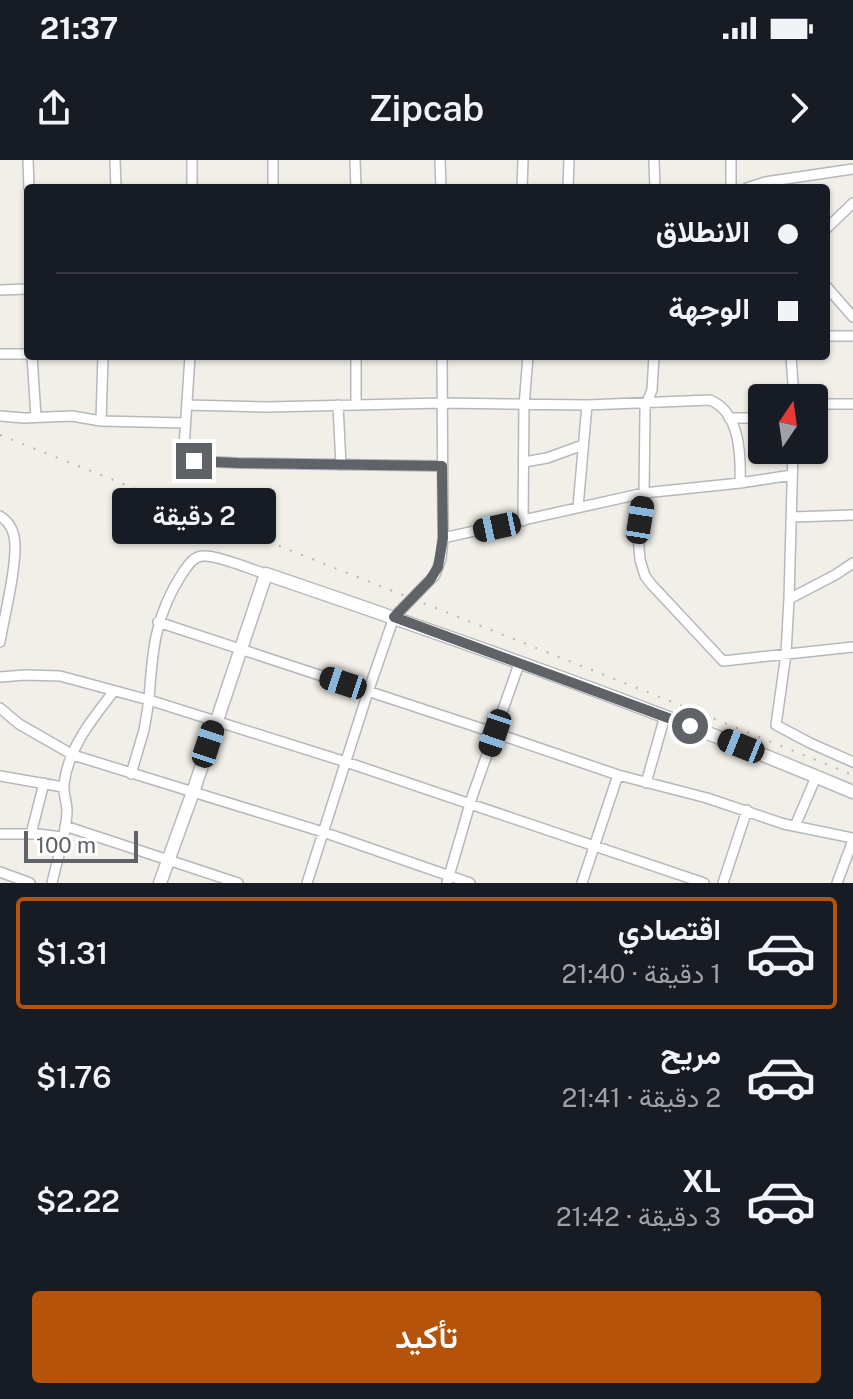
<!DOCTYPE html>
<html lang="ar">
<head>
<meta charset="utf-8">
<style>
  :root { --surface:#171b24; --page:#242831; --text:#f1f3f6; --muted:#9ea1a6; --line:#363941; --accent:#b45309 }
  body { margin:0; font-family:"Public Sans",Vazirmatn,sans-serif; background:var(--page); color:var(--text); direction:rtl; height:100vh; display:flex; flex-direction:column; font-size:30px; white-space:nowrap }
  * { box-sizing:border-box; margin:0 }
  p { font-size:26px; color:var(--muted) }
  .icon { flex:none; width:44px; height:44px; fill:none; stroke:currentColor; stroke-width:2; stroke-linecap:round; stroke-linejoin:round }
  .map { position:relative; height:723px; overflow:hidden; direction:ltr }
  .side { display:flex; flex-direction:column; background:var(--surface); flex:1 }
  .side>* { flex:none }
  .guide { position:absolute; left:24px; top:24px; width:806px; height:176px; border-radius:8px; box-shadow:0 2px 6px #0004; direction:rtl; display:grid; align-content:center; height:176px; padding:0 32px; background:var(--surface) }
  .needle { width:52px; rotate:13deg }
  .controls { position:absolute; left:748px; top:224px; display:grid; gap:16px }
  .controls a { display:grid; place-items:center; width:80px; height:80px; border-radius:8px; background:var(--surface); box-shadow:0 2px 6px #0004; font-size:40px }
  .scale { position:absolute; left:24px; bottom:20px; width:114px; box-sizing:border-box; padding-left:8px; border:4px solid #5f6368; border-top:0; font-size:22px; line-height:28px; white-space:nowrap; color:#5f6368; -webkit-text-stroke:6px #fff; paint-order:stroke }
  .end { position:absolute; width:36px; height:36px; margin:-18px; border:10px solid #5f6368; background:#fff; box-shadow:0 0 0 4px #fff }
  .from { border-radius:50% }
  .bubble { position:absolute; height:56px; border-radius:8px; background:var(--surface); box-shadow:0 2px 6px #0004; font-size:26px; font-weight:600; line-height:56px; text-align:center; direction:rtl }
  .car { position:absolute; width:24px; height:48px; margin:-24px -12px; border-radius:10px; box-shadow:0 0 6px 2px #0007; background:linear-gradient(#222 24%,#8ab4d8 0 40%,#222 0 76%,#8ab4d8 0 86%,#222 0) }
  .guide b { display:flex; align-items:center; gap:28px; height:76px; font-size:30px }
  .guide b+b { border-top:2px solid var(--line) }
  .guide i { width:20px; height:20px; background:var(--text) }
  ul { padding:14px 0 0; list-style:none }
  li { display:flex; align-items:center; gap:24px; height:112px; margin:0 16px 12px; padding:0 16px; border:4px solid transparent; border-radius:8px }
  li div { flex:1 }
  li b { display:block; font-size:30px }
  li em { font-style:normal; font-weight:600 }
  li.selected { border-color:var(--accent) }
  li>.icon { width:72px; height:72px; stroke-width:1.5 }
  .primary-button { display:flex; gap:16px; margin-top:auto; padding:16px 32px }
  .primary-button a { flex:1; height:92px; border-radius:8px; background:var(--accent); color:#fff; font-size:32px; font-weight:600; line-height:92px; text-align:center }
  .status { display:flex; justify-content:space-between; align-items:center; height:56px; padding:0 40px; background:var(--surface); direction:ltr }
  .status svg { height:22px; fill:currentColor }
  header { display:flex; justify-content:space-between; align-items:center; height:104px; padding:0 32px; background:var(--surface); font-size:36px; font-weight:600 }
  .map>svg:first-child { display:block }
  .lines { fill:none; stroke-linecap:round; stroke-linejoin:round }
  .minor-casing { stroke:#b5b8bc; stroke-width:12 }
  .secondary-casing { stroke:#b6babf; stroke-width:15 }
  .minor { stroke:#fff; stroke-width:9 }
  .secondary { stroke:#fff; stroke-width:12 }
  .rail { stroke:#b6b7b8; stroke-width:2; stroke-dasharray:2 10; stroke-linecap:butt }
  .route { stroke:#5f6368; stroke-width:10 }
</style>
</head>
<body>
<div class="status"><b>21:37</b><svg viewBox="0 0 49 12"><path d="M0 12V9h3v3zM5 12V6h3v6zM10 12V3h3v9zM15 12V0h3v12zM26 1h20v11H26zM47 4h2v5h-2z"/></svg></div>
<header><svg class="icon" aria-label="forward" viewBox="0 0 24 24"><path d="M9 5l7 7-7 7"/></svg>Zipcab<svg class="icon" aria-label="share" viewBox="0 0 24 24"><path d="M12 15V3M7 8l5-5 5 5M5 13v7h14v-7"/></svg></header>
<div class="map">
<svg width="853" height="723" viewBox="0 0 853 723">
  <rect width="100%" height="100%" fill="#f1efe8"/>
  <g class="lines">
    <g class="minor-casing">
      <path id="minor" d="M28,0l1,28
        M115,0l1,28
        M192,0v28
        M355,0l1,28
        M440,0l1,28
        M654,0l1,28
        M273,28v-28
        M522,28l1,-28
        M568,28l1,-28
        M731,28v-28
        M747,28l18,-6 88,-13
        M826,69l27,-26
        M826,126l27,31
        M0,130l28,-1
        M826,176h27
        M0,194h28
        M32,196l4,61
        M190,196l-6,91 1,6 9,8 44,2 204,3
        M356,196v48
        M654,196l-2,34 -7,17v7l-1,79 -6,43 2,24 5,16 6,8 72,77 130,-14
        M791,196l3,42
        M814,244h39
        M187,245l81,2 174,-4 145,2 123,-5c30,12 31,55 30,83
        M338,245l3,60
        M0,256l24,2 48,-2 29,5 84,2
        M729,258h33
        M101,261l2,-65
        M793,290l-4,149 -3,55 -10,71 34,18 43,19
        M524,302l23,-4 36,-13
        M578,347l9,-102
        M0,356c8,5 12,11 14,20 5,23 -10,81 -14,106
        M792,357l61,-2
        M523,361l1,-115 4,-50
        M443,378l201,-45 96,-10 52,-8
        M789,439l46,-24 18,-12
        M158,462l337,111 123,42 89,23 77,26 69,14
        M0,517l25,-2 35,1 89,24c3,-48 6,-85 33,-126 6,-9 12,-19 23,-18 15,0 45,13 61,18
        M0,548l19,16 54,31 250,77 147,51
        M131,614l13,-44 5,-30 197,62 358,121
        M0,616l63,11
        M646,623l19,-67
        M65,666l173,57
        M795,666l21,-49
        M0,674h37l25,3
        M31,674l13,-51
        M0,712l30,11
        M52,723c5,-24 15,-50 15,-74 -1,-9 -4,-17 -3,-25 4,-36 29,-66 50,-93
        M307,723l61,-191 26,-75 41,-42 6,-16 2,-21 -1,-182
        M447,723l25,-86 47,-133
        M582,723l36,-108
        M723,723l24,-73
        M837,723l16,-43"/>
    </g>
    <g class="secondary-casing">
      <path id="secondary" d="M160,723l33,-91 73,-218c197,67 395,137 587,218"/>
    </g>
    <use href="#minor" class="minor"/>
    <use href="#secondary" class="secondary"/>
    <path class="rail" d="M0,275l705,280 148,60"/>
  </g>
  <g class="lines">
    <path class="route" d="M194,301l44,2 204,3 1,72 -5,29 -8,13 -36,37 296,109"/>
  </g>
</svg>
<div class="controls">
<a><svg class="needle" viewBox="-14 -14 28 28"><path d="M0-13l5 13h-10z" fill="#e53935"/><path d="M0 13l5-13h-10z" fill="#9ea1a6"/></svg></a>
</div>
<div class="scale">100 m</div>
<i class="end from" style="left:690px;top:566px"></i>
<i class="end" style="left:194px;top:301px"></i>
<div class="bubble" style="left:112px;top:328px;width:164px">2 دقيقة</div>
<i class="car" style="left:640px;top:360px;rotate:9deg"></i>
<i class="car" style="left:497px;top:367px;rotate:258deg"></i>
<i class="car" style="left:343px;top:523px;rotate:288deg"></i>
<i class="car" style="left:495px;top:573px;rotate:199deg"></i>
<i class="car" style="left:208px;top:584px;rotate:18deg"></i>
<i class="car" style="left:741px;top:586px;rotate:292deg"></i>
<div class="guide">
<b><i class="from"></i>الانطلاق</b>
<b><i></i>الوجهة</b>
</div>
</div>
<section class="side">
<ul>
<li class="selected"><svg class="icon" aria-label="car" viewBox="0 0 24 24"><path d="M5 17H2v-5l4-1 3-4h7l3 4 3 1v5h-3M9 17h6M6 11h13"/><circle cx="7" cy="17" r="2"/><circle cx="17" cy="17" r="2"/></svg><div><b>اقتصادي</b><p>1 دقيقة · 21:40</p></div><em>$1.31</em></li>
<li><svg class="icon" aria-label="car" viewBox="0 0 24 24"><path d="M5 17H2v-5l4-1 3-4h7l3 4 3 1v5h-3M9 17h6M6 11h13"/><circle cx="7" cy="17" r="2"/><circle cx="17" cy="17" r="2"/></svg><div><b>مريح</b><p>2 دقيقة · 21:41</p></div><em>$1.76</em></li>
<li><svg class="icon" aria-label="car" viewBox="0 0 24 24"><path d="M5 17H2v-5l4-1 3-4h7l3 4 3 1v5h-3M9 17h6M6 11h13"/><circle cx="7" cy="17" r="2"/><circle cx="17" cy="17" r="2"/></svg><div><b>XL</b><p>3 دقيقة · 21:42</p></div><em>$2.22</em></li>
</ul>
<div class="primary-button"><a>تأكيد</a></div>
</section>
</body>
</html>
